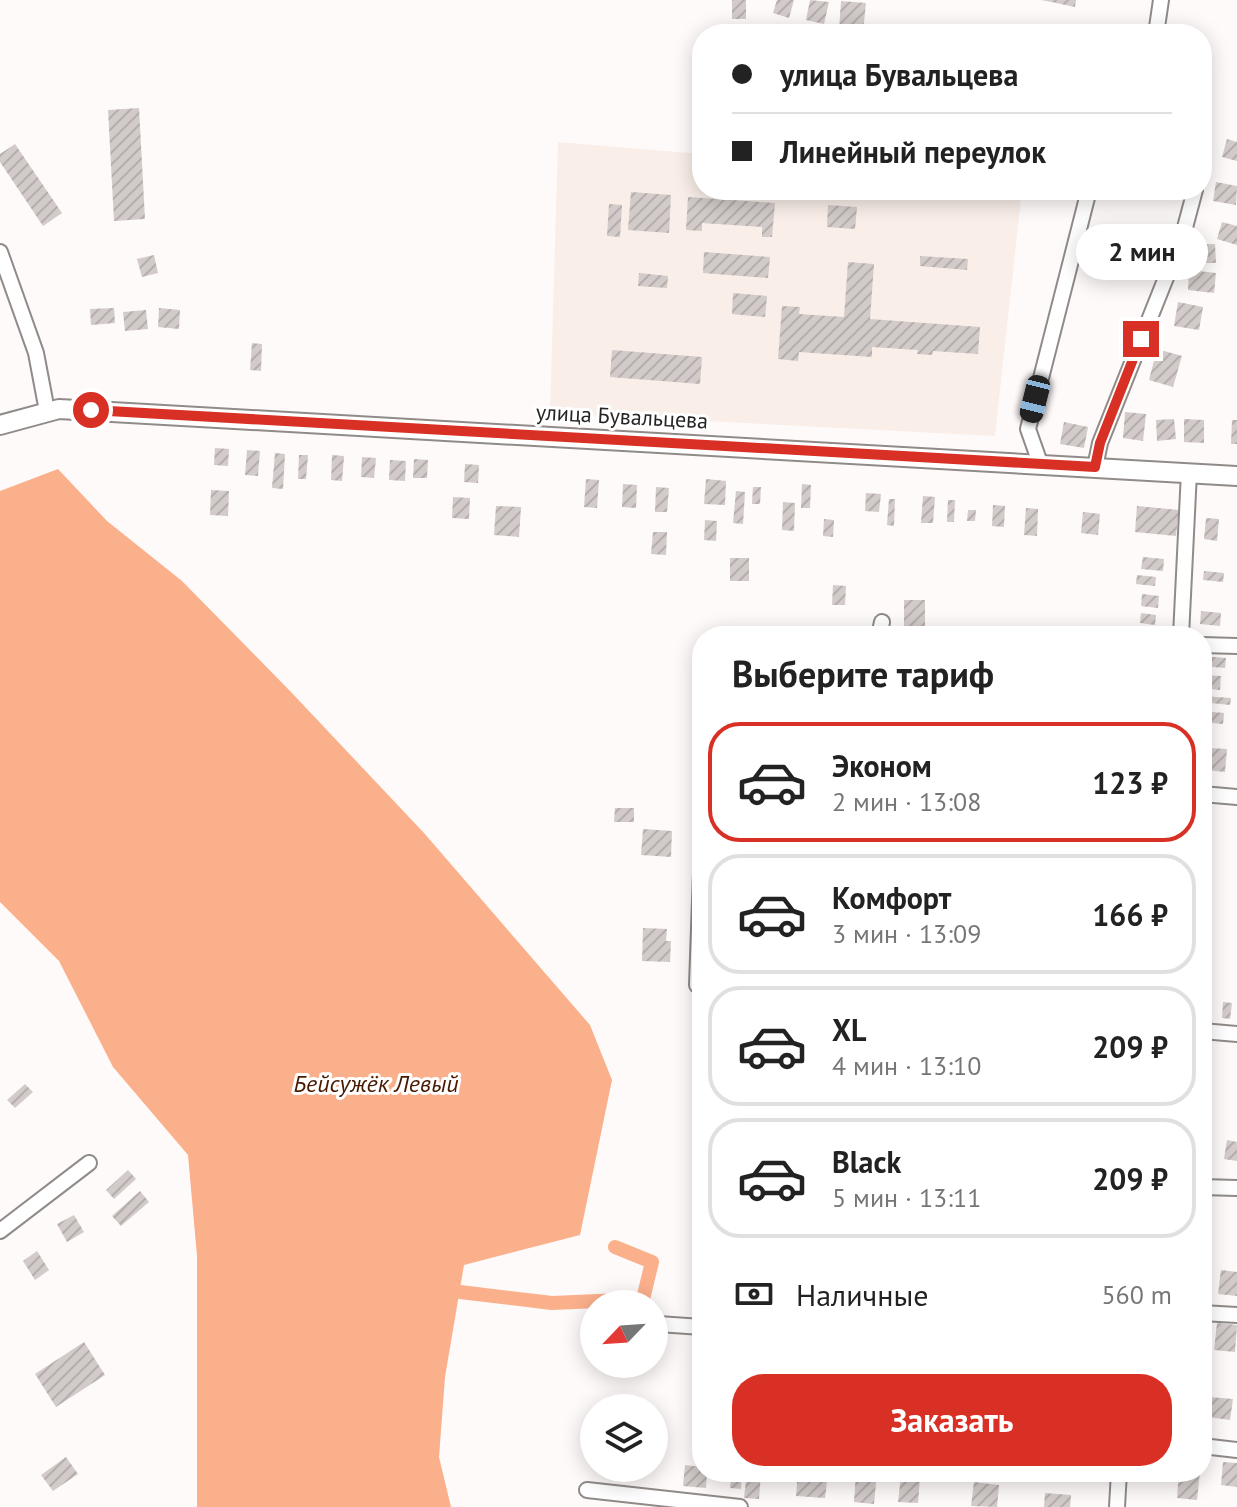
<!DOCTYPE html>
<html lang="ru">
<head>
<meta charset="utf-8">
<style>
  :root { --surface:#fff; --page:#f6f6f6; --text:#222; --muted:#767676; --line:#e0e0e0; --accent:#d93025 }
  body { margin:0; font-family:"PT Sans",sans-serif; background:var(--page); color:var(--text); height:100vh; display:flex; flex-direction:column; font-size:30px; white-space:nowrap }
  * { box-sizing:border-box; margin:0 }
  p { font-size:26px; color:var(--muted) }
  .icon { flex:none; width:44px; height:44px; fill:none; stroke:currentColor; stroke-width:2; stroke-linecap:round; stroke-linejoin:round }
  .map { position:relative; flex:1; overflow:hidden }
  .sheet { position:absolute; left:692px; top:626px; width:520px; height:856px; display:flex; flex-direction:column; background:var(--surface); border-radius:32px; box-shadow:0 4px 20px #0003 }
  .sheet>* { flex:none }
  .banner { position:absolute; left:692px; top:24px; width:520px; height:176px; border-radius:32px; box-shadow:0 4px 20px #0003; display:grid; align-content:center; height:176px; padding:0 40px; background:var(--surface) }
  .needle { width:52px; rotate:245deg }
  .controls { position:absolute; left:580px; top:1290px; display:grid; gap:16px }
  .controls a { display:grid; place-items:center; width:88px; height:88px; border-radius:50%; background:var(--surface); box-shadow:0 4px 20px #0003; font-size:40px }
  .end { position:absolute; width:36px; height:36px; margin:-18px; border:10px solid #d93025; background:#fff; box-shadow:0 0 0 4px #fff }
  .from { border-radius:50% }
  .bubble { position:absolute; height:56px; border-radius:28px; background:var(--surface); box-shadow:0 4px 20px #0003; font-size:26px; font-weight:700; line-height:56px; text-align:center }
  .car { position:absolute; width:24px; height:48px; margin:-24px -12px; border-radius:10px; box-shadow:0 0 6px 2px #0007; background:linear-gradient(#222 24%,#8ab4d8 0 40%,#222 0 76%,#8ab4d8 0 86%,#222 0) }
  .banner b { display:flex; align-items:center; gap:28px; height:76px; font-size:30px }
  .banner b+b { border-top:2px solid var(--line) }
  .banner i { width:20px; height:20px; background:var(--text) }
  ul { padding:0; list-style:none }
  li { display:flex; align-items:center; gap:24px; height:120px; margin:0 16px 12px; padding:0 24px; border:4px solid var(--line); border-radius:32px }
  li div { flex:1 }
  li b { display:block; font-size:30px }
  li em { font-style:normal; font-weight:700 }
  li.on { border-color:var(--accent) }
  li>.icon { width:72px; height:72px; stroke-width:1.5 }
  h2 { padding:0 40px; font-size:36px; line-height:96px }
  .pay { display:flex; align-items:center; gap:20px; height:88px; padding:0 40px; font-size:30px }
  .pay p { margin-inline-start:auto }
  .cta { display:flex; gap:16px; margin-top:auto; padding:16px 40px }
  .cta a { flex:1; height:92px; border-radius:32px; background:var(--accent); color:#fff; font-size:32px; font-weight:700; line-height:92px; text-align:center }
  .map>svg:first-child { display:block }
  .built { fill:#f9eee8 }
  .water { fill:#fbb08c }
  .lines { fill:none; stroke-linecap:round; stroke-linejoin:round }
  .canal { stroke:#fbb08c; stroke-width:14 }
  .building { fill:url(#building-hatch) }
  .minor-casing { stroke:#908b88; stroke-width:18 }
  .tertiary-casing { stroke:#908b88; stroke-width:22 }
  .minor { stroke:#fff; stroke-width:14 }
  .tertiary { stroke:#fff; stroke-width:18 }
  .route { stroke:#d93025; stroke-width:10 }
  .labels { text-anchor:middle; stroke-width:6; stroke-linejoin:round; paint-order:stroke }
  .street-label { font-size:22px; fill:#272524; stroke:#fff }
  .water-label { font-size:24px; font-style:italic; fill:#471a00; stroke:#fff }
</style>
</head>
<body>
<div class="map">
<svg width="1237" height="1507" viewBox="0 0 1237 1507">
  <defs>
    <pattern id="building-hatch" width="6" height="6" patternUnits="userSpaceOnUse" patternTransform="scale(2)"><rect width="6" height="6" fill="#d2cbc9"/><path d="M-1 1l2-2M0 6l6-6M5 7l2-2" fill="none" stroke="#b4aeac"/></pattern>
  </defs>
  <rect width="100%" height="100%" fill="#fefaf9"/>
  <path class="built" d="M558,142l144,12v36h320l-27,246 -445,-23z"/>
  <path class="water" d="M58,469l49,52 75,60 109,111 133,141 166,192 22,55 -32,155 -116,30 -19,112 -6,80 12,50h-254v-251l-9,-101 -75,-88 -54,-106 -59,-59v-411z"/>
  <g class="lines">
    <path class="canal" d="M460,1292l92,11 91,-4 9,-37 -37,-15"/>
  </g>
  <path class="building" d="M732,0h14v19h-14z
    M777,0h17l-5,18 -16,-5z
    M810,0l19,2 -5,22 -18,-4z
    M1042,0h34l-1,7z
    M841,1l25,2 -3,29 -24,-2z
    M139,108l6,111 -31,2 -6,-111z
    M1227,139l10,3v19l-15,-4z
    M15,144l47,69 -19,13 -43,-64v-8z
    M1216,182l21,4 -1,19 -23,-4z
    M631,192l40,3 -2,38 -41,-3z
    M688,197l87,6 -3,34h-10v-10l-60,-4v8l-16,-1z
    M609,204l13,1 -2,32 -13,-1z
    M828,205l29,2 -2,22 -28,-2z
    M1222,222l15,4v19l-20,-6z
    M1215,244l1,19h-22l-1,-18z
    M704,252l66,5 -2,21 -65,-5z
    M154,255l4,18 -16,4 -5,-18z
    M920,256l48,3 -1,11 -47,-4z
    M848,262l26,2 -4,55 110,8 -2,27 -45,-3 -1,4 -15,-1 1,-4 -46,-3v10l-73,-5 -1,9 -20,-2 4,-53 18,1 -1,7 45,3z
    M1189,270l27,3 -2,20 -26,-3z
    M639,273l29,3 -1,12 -29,-2z
    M733,293l34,3 -2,21 -33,-3z
    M1178,302l25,5 -4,23 -25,-4z
    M114,308l1,15 -24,2 -1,-16z
    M159,308l21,2 -1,19 -21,-2z
    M146,310l2,19 -23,2 -2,-19z
    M252,343l10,1 -1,27 -11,-1z
    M1157,349l25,7 -9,31 -24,-7z
    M612,350l90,7 -2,27 -90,-7z
    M1125,412l21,2 -3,27 -20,-3z
    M1174,419l2,20 -19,2 -1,-21z
    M1184,419l20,1v23l-20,-1z
    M1232,420h5v24h-6z
    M1064,422l24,5 -4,21 -24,-4z
    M215,448l14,1 -1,17 -14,-1z
    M247,450l13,1 -2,25 -13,-1z
    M275,453l10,1 -2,35 -11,-1z
    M299,455h9l-2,24h-8z
    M332,455l12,1 -2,25 -11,-1z
    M362,457l14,1 -2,20 -13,-1z
    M414,459l14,1 -1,18h-14z
    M390,460l16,1 -1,20 -16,-1z
    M465,464l14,1 -1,18 -14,-1z
    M586,479l13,1 -2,28 -13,-1z
    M706,479l20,2 -1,24 -21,-1z
    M623,484l14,1 -1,23 -14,-1z
    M802,484l9,1 -1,23h-9z
    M656,487l13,1 -2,24h-12z
    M753,487h8l-1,17h-8z
    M211,490l18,1 -1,25 -18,-1z
    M736,491l9,1 -2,32 -10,-1z
    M866,493l15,1 -2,18 -14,-1z
    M923,496l12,1 -2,26h-12z
    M453,497l17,1 -1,21 -17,-1z
    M889,499h6l-1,27 -7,-1z
    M948,500h7l-1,22h-7z
    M783,502l12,1 -1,28 -12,-1z
    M993,505l12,1 -1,21 -12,-1z
    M496,506l25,1 -2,30 -25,-2z
    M1137,506l42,4 -3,26 -41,-4z
    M1026,508l12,1 -1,27 -13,-1z
    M968,510h8l-1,11h-8z
    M1083,512l17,2 -2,21 -17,-2z
    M1206,518l13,1 -2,22 -13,-2z
    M824,519l10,1 -1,17 -10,-1z
    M705,520l12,1 -1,20 -12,-1z
    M653,532h14l-1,23 -15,-1z
    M1143,557l21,2 -1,12 -22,-2z
    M730,558h19v23h-19z
    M1204,571l20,2 -1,9 -20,-2z
    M1137,575l19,2 -1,9 -19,-2z
    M833,585l13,1 -1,19h-13z
    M1142,594l17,2 -1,12 -17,-2z
    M904,600h21v26h-21z
    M1201,611l20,2 -1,13 -20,-2z
    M1141,613l15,2 -1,10 -15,-2z
    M1202,656l24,2 -1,10 -23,-2z
    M1202,675l19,1 -1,14 -18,-2z
    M1202,696l29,2 -1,7 -28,-3z
    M1202,711l22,2 -1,11 -21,-2z
    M1209,748l18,1 -2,23 -19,-2z
    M615,808h19v14h-20z
    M643,829l29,2 -1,26 -30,-2z
    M1202,840l6,1 -1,17h-5z
    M643,928l24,1 -1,12h5l-1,21 -28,-1z
    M1223,1002l9,1 -2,16 -8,-1z
    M1202,1060l9,1 -2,27h-7z
    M25,1084l8,8 -18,16 -8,-8z
    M1227,1140l10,2v19l-13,-2z
    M128,1170l8,9 -22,20 -8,-9z
    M140,1191l9,11 -28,24 -9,-10z
    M74,1215l10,17 -17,10 -10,-18z
    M37,1251l12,19 -14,10 -12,-19z
    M699,1257h3v37l-7,-1z
    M1221,1270l16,2v24l-19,-2z
    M1217,1323l20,2 -2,27 -21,-2z
    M84,1342l21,33 -49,32 -21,-33z
    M1210,1397l23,2 -3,21 -22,-3z
    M66,1457l12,17 -25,17 -12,-16z
    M1223,1462l14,1v24l-16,-2z
    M685,1465l17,2v5h5l-1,16 -23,-2z
    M732,1472h10l-1,17 -11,-1z
    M747,1472h14l-2,27 -15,-1z
    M769,1472h24l-1,7 -23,-2z
    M798,1472l30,1 -3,25 -29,-2z
    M856,1472h21l-3,32 -20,-2z
    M1148,1472h23l-1,5z
    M1179,1472h21l-3,28 -20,-2z
    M901,1476l19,2 -2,25 -20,-1z
    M974,1482l25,3 -2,22 -26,-1z
    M1045,1493l26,2 -1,12h-26z"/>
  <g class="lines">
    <g class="minor-casing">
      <path id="minor" d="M1156,34l5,-34
        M0,252l36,101 11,58
        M1040,463l-12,-34 61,-239
        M1095,467l5,-24 83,-208 12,-45
        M879,636l3,-14
        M1181,636l8,-164
        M1202,645l35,1
        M1202,794l35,3
        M702,844l-5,141h5
        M1202,1031l35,3
        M1202,1187l35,1
        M0,1231l89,-68
        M1202,1313l35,2
        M658,1324l44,3
        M1202,1446l35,4
        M587,1490l153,17
        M1117,1507l2,-35"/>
    </g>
    <g class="tertiary-casing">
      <path id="tertiary" d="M0,425l59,-16 1178,67"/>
    </g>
    <use href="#minor" class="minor"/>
    <use href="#tertiary" class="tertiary"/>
  </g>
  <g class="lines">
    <path class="route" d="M91,410l1004,57 5,-24 41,-104"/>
  </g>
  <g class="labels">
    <g class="street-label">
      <text transform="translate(622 416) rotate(3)" y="8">улица Бувальцева</text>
    </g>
    <g class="water-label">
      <text x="376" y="1092">Бейсужёк Левый</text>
    </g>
  </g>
</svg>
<div class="controls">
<a><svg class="needle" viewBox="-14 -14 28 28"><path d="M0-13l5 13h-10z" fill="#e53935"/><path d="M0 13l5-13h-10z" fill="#767676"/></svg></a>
<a><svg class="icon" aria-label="layers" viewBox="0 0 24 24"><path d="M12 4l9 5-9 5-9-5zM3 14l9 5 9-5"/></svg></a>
</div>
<i class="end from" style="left:91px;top:410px"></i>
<i class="end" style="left:1141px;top:339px"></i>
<div class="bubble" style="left:1076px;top:224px;width:132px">2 мин</div>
<i class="car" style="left:1035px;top:399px;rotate:194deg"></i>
<div class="banner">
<b><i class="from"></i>улица Бувальцева</b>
<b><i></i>Линейный переулок</b>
</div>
<section class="sheet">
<h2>Выберите тариф</h2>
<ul>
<li class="on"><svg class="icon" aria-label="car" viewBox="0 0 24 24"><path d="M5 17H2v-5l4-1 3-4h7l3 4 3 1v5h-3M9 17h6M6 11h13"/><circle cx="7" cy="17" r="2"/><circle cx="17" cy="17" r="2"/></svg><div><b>Эконом</b><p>2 мин · 13:08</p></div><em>123 ₽</em></li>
<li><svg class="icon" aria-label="car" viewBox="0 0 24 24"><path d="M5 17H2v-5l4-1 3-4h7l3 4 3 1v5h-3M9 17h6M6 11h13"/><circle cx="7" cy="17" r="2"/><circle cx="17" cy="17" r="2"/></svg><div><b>Комфорт</b><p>3 мин · 13:09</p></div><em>166 ₽</em></li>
<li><svg class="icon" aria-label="car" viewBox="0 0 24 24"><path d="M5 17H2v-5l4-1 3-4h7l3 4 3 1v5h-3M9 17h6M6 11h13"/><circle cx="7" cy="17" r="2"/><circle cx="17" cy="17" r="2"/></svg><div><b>XL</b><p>4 мин · 13:10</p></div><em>209 ₽</em></li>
<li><svg class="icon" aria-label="car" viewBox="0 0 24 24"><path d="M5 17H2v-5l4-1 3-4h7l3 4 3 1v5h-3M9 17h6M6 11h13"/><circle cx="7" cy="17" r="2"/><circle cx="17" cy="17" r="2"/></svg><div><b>Black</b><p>5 мин · 13:11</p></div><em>209 ₽</em></li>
</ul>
<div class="pay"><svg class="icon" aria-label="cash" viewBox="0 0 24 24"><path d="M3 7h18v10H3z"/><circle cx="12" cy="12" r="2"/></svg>Наличные<p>560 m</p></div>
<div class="cta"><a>Заказать</a></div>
</section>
</div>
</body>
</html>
